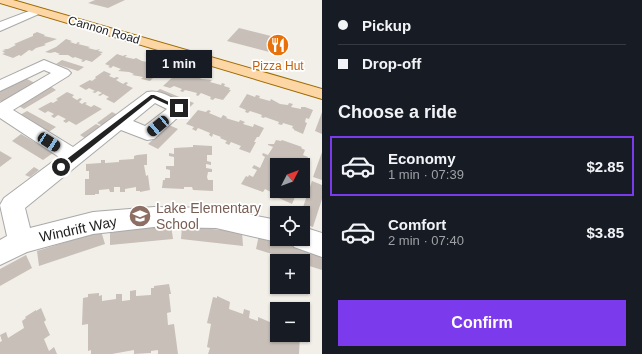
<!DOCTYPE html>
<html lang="en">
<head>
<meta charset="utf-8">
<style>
  :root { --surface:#171b24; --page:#242831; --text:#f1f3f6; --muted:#9ea1a6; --line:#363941; --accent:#7c3aed }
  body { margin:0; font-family:Helvetica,sans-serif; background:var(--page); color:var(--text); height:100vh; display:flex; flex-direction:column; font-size:15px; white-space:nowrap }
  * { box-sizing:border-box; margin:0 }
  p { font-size:13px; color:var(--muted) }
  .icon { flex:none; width:22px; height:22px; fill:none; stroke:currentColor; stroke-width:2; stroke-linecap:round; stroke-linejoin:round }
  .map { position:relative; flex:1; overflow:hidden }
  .details { display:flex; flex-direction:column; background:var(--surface); width:320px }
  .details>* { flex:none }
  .banner { display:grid; align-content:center; height:88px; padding:0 16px; background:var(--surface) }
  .needle { width:26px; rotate:48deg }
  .fabs { position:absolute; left:270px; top:158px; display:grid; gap:8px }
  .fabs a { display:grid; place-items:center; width:40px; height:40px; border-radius:0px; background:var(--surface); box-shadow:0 1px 3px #0004; font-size:20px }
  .end { position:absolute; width:18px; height:18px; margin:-9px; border:5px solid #222; background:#fff; box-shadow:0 0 0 2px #fff }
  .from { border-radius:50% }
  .bubble { position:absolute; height:28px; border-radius:0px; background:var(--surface); box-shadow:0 1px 3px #0004; font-size:13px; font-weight:700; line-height:28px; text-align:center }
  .car { position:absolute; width:12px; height:24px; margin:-12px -6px; border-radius:5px; box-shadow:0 0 3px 1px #0007; background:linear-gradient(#222 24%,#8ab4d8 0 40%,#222 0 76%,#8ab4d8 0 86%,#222 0) }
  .banner b { display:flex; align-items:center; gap:14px; height:38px; font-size:15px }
  .banner b+b { border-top:1px solid var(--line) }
  .banner i { width:10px; height:10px; background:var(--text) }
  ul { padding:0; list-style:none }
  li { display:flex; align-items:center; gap:12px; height:60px; margin:0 8px 6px; padding:0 8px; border:2px solid transparent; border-radius:0px }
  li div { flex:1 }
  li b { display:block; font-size:15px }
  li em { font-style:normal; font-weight:700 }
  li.active { border-color:var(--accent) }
  li>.icon { width:36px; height:36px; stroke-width:1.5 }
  h2 { padding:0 16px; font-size:18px; line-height:48px }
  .cta { display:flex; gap:8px; margin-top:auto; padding:8px 16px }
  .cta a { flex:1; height:46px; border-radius:0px; background:var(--accent); color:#fff; font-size:16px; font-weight:700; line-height:46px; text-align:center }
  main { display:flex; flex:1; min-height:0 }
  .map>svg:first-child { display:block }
  .building { fill:#c7bfb8 }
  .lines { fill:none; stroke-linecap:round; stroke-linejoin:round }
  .minor-casing { stroke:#a9a9a9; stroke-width:2 }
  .major-casing { stroke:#a06b00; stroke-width:2 }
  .minor { fill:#fff; fill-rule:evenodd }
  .major { fill:#fcd6a4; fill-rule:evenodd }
  .route { fill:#222 }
  .labels { text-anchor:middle; stroke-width:3.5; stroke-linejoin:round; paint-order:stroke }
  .far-street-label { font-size:12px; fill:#222; stroke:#fff }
  .far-food-label { font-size:12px; fill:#c56008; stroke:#fff }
  .education-label { font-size:14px; fill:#785e54; stroke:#fff; text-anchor:start }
  .street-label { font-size:14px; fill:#222; stroke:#fff }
</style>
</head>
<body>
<main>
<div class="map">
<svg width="322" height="354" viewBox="0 0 322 354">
  <rect width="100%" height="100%" fill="#f2efe9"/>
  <path class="building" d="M95,0h30l-17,8 -20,-5z
    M239,28l48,12 -10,14 -50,-13z
    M37,32l8,3 -1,1 13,3 -13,5 2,1 -3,1 -7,2 -4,3 -3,-1 -8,6 -2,-1 -6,3 -11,-4 3,-1 -3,-2 4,-1 -3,-1h5l8,-4 -2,-1 19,-8v-2z
    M66,39l6,2 -2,1 6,2 2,-2 2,1 -2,1 12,3 -2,1 8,2 4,-1 -2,2 5,1 -3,2h2l-10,8 -6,-2 -3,2 -2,-1 2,-1 -8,-3 -2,1 -5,-3h-10l2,-1 -5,-2 -5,1 -5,-1 11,-5z
    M117,54l6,2 2,-1h2l-2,2 9,2 2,-1 6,3 5,1 2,-1 3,1 -2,1 7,2 1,-2 8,3 -7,6 -2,-1 -3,3h3l-7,7 -9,-2 2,-2 -11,-2 2,-1 -5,-2 -11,-1 3,-2 -8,-3 -2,2 -3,-1 2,-1 -5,-2z
    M62,60l22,7 -6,4 -22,-7z
    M179,69l9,3 -2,2 8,2 1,-2 3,1 -1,2 5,2 10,1 -2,2 11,3 1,-2 3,1 -1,2 6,2 -1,2h2l-8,10 -8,-2 -2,2 -3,-1 1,-2 -10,-4 -3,3 -2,-1 1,-2 -12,-3 -2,2 -3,-1 2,-2 -8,-3 -4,2 -7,-2 14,-13 -1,-1z
    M104,71l7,3 -2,2 5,2 3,-1 2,1 -3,2 7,4 3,-2 2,1 -2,2 7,3 -19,15 -8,-4 3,-2 -6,-3 -3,2 -2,-1 4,-2 -4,-2 -3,2 -3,-1 3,-1 -6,-3 -3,2 -7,-4 11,-6 2,1 4,-3 -1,-1z
    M25,78l12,6 -34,18 -3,-1v-11z
    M50,86l6,4 -32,19 -7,-4z
    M160,89l34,14 -6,6 -35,-15z
    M67,92l7,3 -2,2 5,3 3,-2 2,1 -3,3 3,2 3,-2 2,1 -2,1 6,3 3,-2 8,4 -26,16 -7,-4 -3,2 -3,-2 3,-2 -8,-4 -4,3 -3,-2 3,-2 -6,-3 -3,2 -7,-4 13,-7 2,1 5,-3 -2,-1z
    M247,94l8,3 1,-2 4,1 -1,2 11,3 1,-2 9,5 8,1 1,-2 4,1 -2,3 10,2v-2h4l8,3 -4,9 -3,-1 -1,4 2,1 -4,11 -9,-4v-1l-2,-1 1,-2 -10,-3 -1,2 -4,-1 1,-2 -14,-5 -1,1 -3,-1 1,-2 -12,-4 -2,2 -3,-1 1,-2 -7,-3z
    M198,110l8,2 2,-2 3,1 -2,2 12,5 2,-3 4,2 -1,1 6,2 7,2 1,-2 5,2 -2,2 10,3 1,-3 10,4 -5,9h-2l-3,5h2l-6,11 -11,-4 2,-3 -10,-4 -2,3 -4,-2 2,-2 -7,-3 1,-1 -8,-3 -1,3 -3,-2 1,-2 -12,-5 -2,3 -4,-2 2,-2 -8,-3z
    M27,111l29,16 -9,6 -29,-17z
    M112,112l8,4 -15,11 -8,-4z
    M322,112v22l-7,-3z
    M96,124l8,4 -16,12 -8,-5z
    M169,125l9,4 -20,20 -10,-5z
    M21,134l32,19 -10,7 -31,-19z
    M276,140l5,1 1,-1 20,7 -1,1 4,2 -2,5 5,2 -1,3 -5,-2 -3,7h-22v26h14v1l5,3 -4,9 -20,-9 1,-2 -8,-4 -2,3 -22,-8 5,-8 2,1 1,-2 4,2 4,-7 -5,-2 2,-3 6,3 5,-11 -3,-2 1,-2 5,2 5,-8 -5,-2v-1h6z
    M193,145l19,1v9h-5v6l4,1v3l-5,-1v4l6,1v3h-4l-1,5 1,3h5v11l-20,-1 -1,-3h-8v2l-22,-1 1,-8h2v-2h5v-8l-4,-1v-3h8v-9l-5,-1v-3l5,1v-6l19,-1z
    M0,151l12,7 -12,9z
    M322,152v28l-9,-3z
    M147,154v11h-3l2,11 2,-1 2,15 -10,2v-1h-4v-4l-11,2v3h-5v-5h-6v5h-4l-1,-3 -10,1v4h-4v1h-10v-16h4v-8h-3v-7l15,-1v-3h4v3l14,-1v-2l15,-1v-3l3,-1z
    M34,167l5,3 -9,7 -5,-2z
    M312,181l10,4v14l-9,28 -10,-4v-10h-2z
    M171,225l2,14 -63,6v-14z
    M182,226l60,6 1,14 -62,-7z
    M101,231l4,13 -66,22 -2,-15z
    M259,235l63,20v15l-19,-6v-3h-9l-38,-12z
    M26,255l6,13 -32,18v-17z
    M169,284l2,10h-2l2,18 -4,1 1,12 6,-1 4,30h-20v-4l-7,1v2l-17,1v-4l-22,4h-21v-4l-3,1v-27l-6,1 1,-27 5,-1v-3l11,-1v3l3,-1v6l14,-2v-5h6v7l8,-1v-9l6,-1v6l15,-1v-7h3v-2z
    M217,296l13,6 -1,7 14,5 1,-5 6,2 -1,7 9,3v-4l19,8v10h23l-1,19h-91l2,-6 -3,-1 4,-23 -4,-1 6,-26 4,1z
    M41,308l5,12 -2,2 6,13 -6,4 5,12 5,-4 3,7h-57v-12l2,-1 -2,-6 6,-3 2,6 16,-10 -2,-7 4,-3 -1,-1 11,-7v1z"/>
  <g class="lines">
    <g class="minor-casing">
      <path id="minor" d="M37,8l4,1 2,2 -2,2 -41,18v-9z
        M44,60l24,10 3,3 -3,3 -55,34 60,37 74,-55c13,-3 27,7 38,12l3,4 -34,31 -7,1 -26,-10 -96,78 5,20 63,-16 61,-5 62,1 61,12v19h9l-9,3 -61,-14 -62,-1 -61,7 -66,18 -27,13v-25l7,-4 -7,-31 4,-7 55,-41 -59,-39v-15l51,-30 -7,-3 -44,21v-11zM155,103l12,6 -22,17 -12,-5z
        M303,227l19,6v24l-28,-10 -4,-8h13z"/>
    </g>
    <g class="major-casing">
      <path id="major" d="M0,0h13l309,89v10l-322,-96z"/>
    </g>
    <use href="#minor" class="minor"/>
    <use href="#major" class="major"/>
  </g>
  <path class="route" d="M151,95h3l28,13 -5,1 -24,-11 -89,71h-5v-4z"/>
  <defs>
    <g id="restaurant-disc" transform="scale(1.15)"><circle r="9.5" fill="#e8710a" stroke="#fff"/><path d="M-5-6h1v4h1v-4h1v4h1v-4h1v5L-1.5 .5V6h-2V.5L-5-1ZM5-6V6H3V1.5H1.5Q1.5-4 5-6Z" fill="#fff"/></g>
    <g id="school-disc" transform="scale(1.15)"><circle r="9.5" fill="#8d6e63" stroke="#fff"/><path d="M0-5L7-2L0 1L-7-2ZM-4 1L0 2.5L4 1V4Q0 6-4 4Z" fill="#fff"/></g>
  </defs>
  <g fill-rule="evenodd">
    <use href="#restaurant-disc" x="278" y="45"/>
    <use href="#school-disc" x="140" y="216"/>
  </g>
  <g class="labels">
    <g class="far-street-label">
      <text transform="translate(104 30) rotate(16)" y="4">Cannon Road</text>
    </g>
    <g class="far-food-label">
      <text x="278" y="70">Pizza Hut</text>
    </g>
    <g class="education-label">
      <text x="156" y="213">Lake Elementary<tspan x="156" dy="16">School</tspan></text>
    </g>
    <g class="street-label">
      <text transform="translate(78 229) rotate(-12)" y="5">Windrift Way</text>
    </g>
  </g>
</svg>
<div class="fabs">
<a><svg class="needle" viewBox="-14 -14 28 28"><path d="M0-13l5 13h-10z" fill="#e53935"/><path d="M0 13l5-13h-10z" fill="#9ea1a6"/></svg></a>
<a><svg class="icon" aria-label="locate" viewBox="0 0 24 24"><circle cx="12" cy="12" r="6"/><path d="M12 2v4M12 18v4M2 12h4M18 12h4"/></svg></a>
<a>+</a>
<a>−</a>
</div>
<i class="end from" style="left:61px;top:167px"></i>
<i class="end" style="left:179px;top:108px"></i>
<div class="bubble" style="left:146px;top:50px;width:66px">1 min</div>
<i class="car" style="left:158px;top:126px;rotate:230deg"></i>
<i class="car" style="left:49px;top:142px;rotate:123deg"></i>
</div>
<section class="details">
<div class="banner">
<b><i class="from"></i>Pickup</b>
<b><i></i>Drop-off</b>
</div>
<h2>Choose a ride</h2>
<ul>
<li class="active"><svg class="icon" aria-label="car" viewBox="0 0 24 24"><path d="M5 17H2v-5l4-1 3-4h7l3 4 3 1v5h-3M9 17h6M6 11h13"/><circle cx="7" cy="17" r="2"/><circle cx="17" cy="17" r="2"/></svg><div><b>Economy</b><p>1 min · 07:39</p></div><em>$2.85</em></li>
<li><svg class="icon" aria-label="car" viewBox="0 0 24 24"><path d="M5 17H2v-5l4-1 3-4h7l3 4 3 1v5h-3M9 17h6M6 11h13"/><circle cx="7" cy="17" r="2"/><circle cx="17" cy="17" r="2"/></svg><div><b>Comfort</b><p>2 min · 07:40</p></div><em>$3.85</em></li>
</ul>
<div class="cta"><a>Confirm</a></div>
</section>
</main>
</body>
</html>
